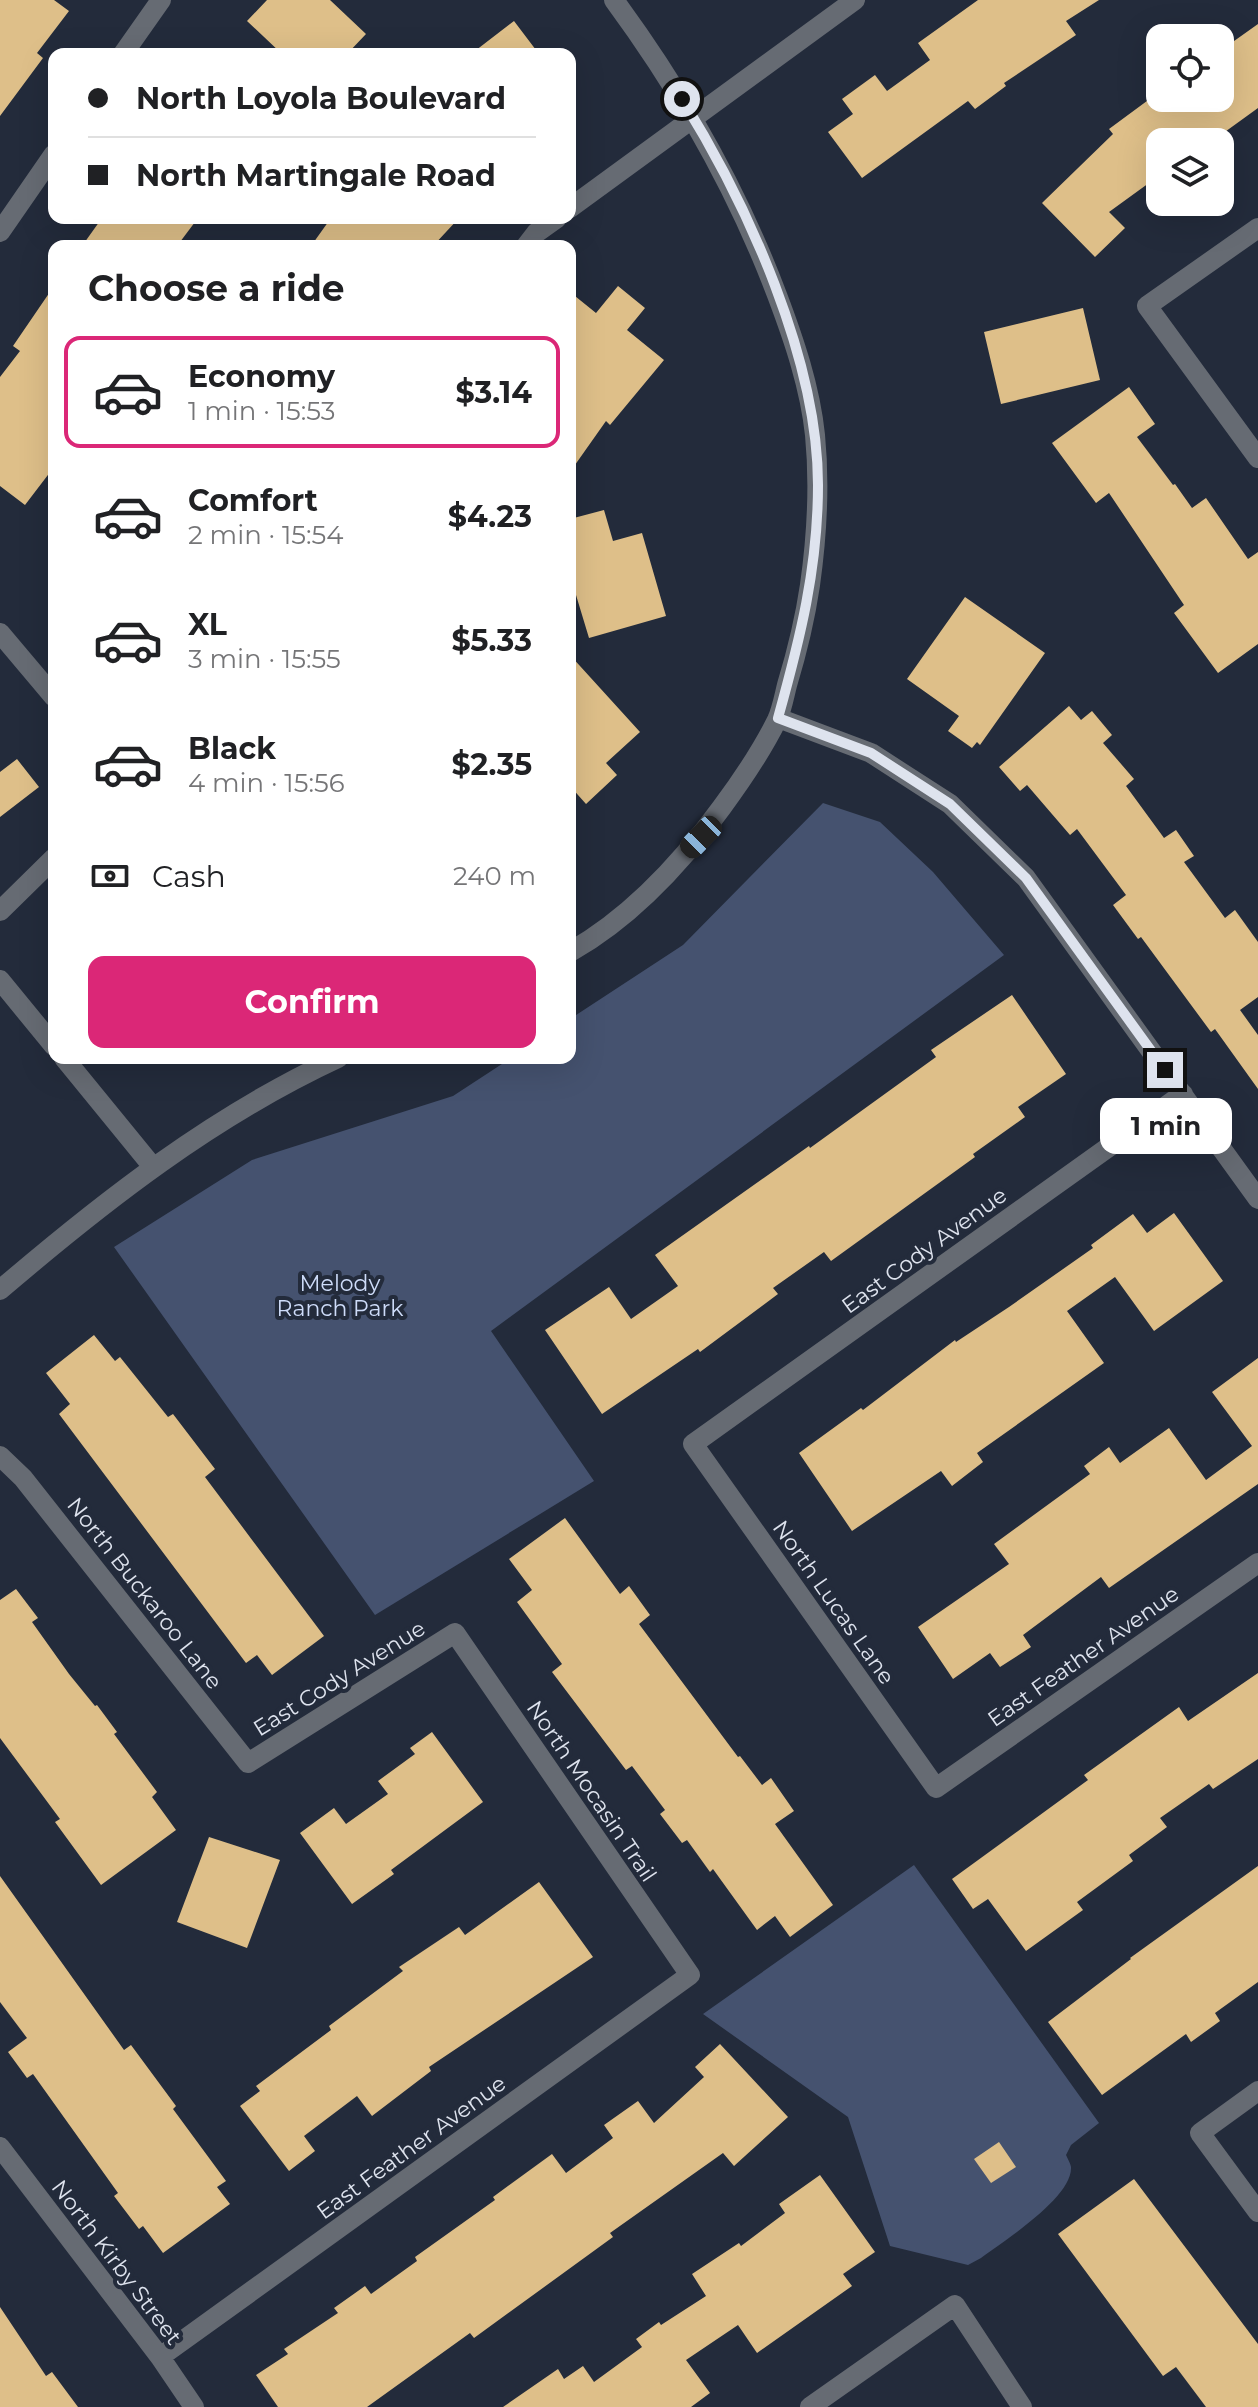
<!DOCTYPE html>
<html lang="en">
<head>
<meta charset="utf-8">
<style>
  :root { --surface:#fff; --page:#f6f6f6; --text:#202124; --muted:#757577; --line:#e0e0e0; --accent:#db2777 }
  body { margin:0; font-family:Montserrat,sans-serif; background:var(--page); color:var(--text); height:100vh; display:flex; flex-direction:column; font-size:30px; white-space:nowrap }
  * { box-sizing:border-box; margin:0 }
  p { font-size:26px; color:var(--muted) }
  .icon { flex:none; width:44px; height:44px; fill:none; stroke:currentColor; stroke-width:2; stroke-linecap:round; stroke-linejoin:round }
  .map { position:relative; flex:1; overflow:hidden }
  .panel { position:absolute; left:48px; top:240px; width:528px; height:824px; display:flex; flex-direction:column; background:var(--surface); border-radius:16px; box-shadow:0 8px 32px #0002 }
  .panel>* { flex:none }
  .guide { position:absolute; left:48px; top:48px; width:528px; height:176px; border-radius:16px; box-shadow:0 8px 32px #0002; display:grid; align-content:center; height:176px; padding:0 40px; background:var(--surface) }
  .tools { position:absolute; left:1146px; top:24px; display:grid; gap:16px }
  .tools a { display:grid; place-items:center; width:88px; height:88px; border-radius:16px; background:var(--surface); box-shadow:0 8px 32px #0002; font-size:40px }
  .end { position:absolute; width:36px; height:36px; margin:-18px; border:10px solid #dee3ee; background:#111; box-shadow:0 0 0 4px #111 }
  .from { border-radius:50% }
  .bubble { position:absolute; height:56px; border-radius:16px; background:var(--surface); box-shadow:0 8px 32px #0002; font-size:26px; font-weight:700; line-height:56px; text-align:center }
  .car { position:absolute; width:24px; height:48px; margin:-24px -12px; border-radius:10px; box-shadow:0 0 6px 2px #0007; background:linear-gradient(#222 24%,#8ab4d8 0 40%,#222 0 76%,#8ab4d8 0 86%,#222 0) }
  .guide b { display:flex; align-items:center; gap:28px; height:76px; font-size:30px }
  .guide b+b { border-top:2px solid var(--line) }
  .guide i { width:20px; height:20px; background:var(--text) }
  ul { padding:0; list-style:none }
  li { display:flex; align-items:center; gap:24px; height:112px; margin:0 16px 12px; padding:0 24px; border:4px solid transparent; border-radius:16px }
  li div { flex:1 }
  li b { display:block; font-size:30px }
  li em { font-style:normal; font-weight:700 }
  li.on { border-color:var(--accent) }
  li>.icon { width:72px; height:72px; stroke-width:1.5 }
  h2 { padding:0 40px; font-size:36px; line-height:96px }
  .pay { display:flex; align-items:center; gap:20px; height:88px; padding:0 40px; font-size:30px }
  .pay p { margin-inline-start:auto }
  .cta { display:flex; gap:16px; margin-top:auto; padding:16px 40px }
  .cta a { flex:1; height:92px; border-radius:16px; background:var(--accent); color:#fff; font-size:32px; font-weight:700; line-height:92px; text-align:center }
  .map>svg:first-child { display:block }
  .green { fill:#45526f }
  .building { fill:#debf89 }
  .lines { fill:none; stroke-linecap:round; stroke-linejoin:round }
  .minor { stroke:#666b73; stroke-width:20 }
  .route { stroke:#dee3ee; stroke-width:10 }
  .labels { text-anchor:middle; stroke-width:8; stroke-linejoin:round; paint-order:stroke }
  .street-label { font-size:22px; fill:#dee3ee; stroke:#232b3b }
  .park-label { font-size:22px; fill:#cedcf9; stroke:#232b3b }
</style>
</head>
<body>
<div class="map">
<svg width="1258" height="2407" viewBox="0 0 1258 2407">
  <rect width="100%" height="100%" fill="#232b3b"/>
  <path class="green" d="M823,803l57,19 53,50 71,83 -513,376 103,150 -219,134 -261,-368 138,-87 201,-64 58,-38h59v-39l113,-74z
    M914,1865l185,258 -28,22 -5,10c1,2 5,10 5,12 2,30 -67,74 -90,91l-13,7 -78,-19 -42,-129 -145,-103z"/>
  <path class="building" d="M0,0h54l15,11 -32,42 6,5 -43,58z
    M267,0h63l36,34 -19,20h-65l-35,-33z
    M978,0h121l-33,21 10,14 -72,48 2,3 -31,23 -7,-8 -106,77 -34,-46 25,-18 -11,-15 33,-24 12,16 43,-31 -12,-17z
    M514,21l25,33h-68z
    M1258,24v84l-47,34h-51v33l-51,37 16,16 -30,29 -53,-54 71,-69 -4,-5 42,-31h69v-47z
    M102,218h96l-21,28h-95z
    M331,218h128l-26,28h-122z
    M54,286v181l-29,38 -25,-19v-109l20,-26 -7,-5z
    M618,286l27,22 -18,22 37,30 -54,65 -4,-4 -36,51v-180l26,21z
    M1083,308l17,72 -99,24 -17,-72z
    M1129,387l26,37 -18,13 36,48 2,-1 17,24 14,-10 42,61 10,-7v92l-40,29 -44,-60 10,-8 -75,-112 -13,10 -44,-60z
    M604,510l9,31 29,-8 24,83 -77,22 -13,-43 -6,2v-78z
    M965,597l80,56 -65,92 -3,-3 -5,6 -24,-17 11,-15 -52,-37z
    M570,655l70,77 -34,31 11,12 -31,29 -16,-18z
    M1069,706l12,14 11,-9 20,24 -9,8 31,36 -8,7 38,52 12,-8 18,26 -10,6 41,56 10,-8 23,32v55l-18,13 18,25v54l-43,-60 -4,3 -70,-95 -3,2 -25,-34 13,-10 -49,-66 -7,6 -43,-50 -7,6 -21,-24z
    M17,759l22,28 -39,30v-45z
    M1012,995l54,79 -48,33 7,10 -52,37 2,3 -144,104 -7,-9 -51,36 5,6 -78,58 -2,-3 -96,65 -57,-84 64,-43 22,32 47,-33 -23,-31 154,-109 1,2 126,-91 -5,-7z
    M1174,1213l49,68 -69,50 -39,-54 -48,34 37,52 -127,90 6,9 -31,24 -11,-15 -89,60 -53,-78 62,-45 2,2 92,-70 1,2 53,-35 84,-59 -2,-3 42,-31 14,19z
    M94,1335l21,26 5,-4 48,60 5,-3 42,55 -10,8 119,159 -52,39 -15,-20 -11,8 -187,-249 11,-10 -24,-31z
    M1258,1358v126l-149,104 -8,-11 -78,58 8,12 -31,20 -10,-14 -37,26 -35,-52 91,-63 -15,-20 96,-70 -6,-8 25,-19 11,16 49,-35 37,52 46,-34 -40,-54z
    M565,1518l55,76 9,-8 21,29 -11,9 99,133 2,-1 22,29 9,-7 23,33 -19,13 58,81 -43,32 -15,-21 -18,14 -44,-61 -3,3 -23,-32 -5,3 -22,-29 5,-4 -33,-44 -6,4 -74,-98 10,-8 -45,-62 15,-12 -23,-31z
    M16,1589l22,29 -6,4 37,52 26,32 2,-1 20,27 -3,2 43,58 -5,5 24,33 -75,55 -46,-63 5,-3 -60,-81v-138z
    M1258,1673v86l-45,30 -4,-5 -49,34 7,9 -38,28 4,6 -56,41 6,8 -57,41 -38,-52 -15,10 -21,-30 136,-99 -4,-5 95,-68 9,14z
    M432,1732l51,70 -92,68 3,4 -42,30 -52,-71 34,-25 12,16 42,-30 -10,-13 37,-27 -5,-6z
    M209,1837l71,23 -33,88 -70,-26z
    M1258,1866v116l-43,31 5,8 -29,21 -5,-8 -84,61 -54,-73 83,-63 -1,-1z
    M0,1876l124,174 7,-5 45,61 -3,3 53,72 -9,6 13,17 -67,49 -20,-27 -4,3 -25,-33 4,-3 -85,-119 -6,4 -19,-26 19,-14 -27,-36z
    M539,1882l54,75 -164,110 2,4 -59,45 -15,-20 -53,40 11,15 -26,20 -49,-65 20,-15 -4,-5 75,-56 -2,-4 74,-55 -4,-4 60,-40 6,8z
    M720,2044l68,73 -54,49 -11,-13 -113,80 3,4 -139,101 -4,-5 -103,74h-89l-22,-32 32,-21 -4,-5 54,-36 -4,-5 31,-22 6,8 46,-33 -2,-4 80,-57 -2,-3 59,-43 14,19 47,-35 -9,-13 34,-24 16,22 50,-46 -9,-10z
    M999,2142l17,25 -25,16 -17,-24z
    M820,2175l55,77 -32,22 9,12 -95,67 -19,-28 -52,35 24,33 -19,14h-188l55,-38 6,10 19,-13 11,16 48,-35 -6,-8 23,-17 2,3 45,-29 -14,-22 47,-31 2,3 44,-33 -6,-9z
    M1134,2179l124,165v63h-52l-30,-40 -13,9 -105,-142z
    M0,2307l46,69 6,-4 26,35h-78z"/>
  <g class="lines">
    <path class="minor" d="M123,54l38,-54
      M570,208l285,-208
      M1258,228l-111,78 111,152
      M0,232l54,-78
      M526,246l10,-13 21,-15
      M0,633l54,64
      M778,718l93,35 79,51 76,74 232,321
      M0,911l54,-53
      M570,952c60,-34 112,-90 152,-145 20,-27 40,-57 55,-87 5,-11 7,-23 10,-35 10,-33 18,-66 23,-100 7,-50 10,-99 5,-150 -5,-48 -21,-95 -38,-140 -40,-106 -96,-204 -163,-295
      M0,980l54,66
      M64,1058l89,109
      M1183,1094l-490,350 243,344 322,-225
      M0,1290c104,-89 213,-174 338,-232
      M0,1456l23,22 225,285 207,-130 235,342 -530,382
      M1258,2091l-58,42 58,79
      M0,2147l160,210 34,50
      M810,2407l145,-102 67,102"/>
  </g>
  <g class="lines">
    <path class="route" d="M682,99c66,106 136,261 136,386 0,83 -18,154 -40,233l93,35 79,51 76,74 139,192"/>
  </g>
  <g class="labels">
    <g class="street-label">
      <text transform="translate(924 1250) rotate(-36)" y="8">East Cody Avenue</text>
      <text transform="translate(145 1593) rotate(52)" y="8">North Buckaroo Lane</text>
      <text transform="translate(834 1602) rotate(55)" y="8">North Lucas Lane</text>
      <text transform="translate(1083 1656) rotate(-35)" y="8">East Feather Avenue</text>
      <text transform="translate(339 1678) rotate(-32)" y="8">East Cody Avenue</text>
      <text transform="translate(592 1791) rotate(56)" y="8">North Mocasin Trail</text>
      <text transform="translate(411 2147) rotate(-36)" y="8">East Feather Avenue</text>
      <text transform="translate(117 2262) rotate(53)" y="8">North Kirby Street</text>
    </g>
    <g class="park-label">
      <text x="340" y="1291">Melody<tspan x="340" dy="25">Ranch Park</tspan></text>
    </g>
  </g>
</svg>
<div class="tools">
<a><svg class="icon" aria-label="locate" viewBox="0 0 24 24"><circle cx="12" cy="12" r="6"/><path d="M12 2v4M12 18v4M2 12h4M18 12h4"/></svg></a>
<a><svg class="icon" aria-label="layers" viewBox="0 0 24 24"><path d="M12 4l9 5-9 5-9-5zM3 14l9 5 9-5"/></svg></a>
</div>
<i class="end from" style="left:682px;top:99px"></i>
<i class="end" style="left:1165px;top:1070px"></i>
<div class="bubble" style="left:1100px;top:1098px;width:132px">1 min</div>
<i class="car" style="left:701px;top:837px;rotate:224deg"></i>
<div class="guide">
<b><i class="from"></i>North Loyola Boulevard</b>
<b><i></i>North Martingale Road</b>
</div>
<section class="panel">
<h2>Choose a ride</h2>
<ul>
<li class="on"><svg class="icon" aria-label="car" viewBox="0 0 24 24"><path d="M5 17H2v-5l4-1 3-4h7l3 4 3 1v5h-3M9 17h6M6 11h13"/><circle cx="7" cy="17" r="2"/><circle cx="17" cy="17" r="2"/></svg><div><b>Economy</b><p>1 min · 15:53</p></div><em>$3.14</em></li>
<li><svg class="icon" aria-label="car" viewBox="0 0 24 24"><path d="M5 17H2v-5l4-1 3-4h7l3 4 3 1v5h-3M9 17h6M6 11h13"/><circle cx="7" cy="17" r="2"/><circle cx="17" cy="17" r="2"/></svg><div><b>Comfort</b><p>2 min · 15:54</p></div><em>$4.23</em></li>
<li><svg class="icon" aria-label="car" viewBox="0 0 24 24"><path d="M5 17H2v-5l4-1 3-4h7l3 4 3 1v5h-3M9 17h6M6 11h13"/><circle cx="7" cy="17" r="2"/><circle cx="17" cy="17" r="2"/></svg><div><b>XL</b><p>3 min · 15:55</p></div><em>$5.33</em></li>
<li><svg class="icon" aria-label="car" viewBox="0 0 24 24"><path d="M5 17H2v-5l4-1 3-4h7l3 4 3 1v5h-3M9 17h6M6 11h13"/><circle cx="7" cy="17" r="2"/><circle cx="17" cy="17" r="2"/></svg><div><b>Black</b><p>4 min · 15:56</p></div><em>$2.35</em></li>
</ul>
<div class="pay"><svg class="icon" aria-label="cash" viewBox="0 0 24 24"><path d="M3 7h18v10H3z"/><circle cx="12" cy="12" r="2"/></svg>Cash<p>240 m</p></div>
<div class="cta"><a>Confirm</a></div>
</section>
</div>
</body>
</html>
